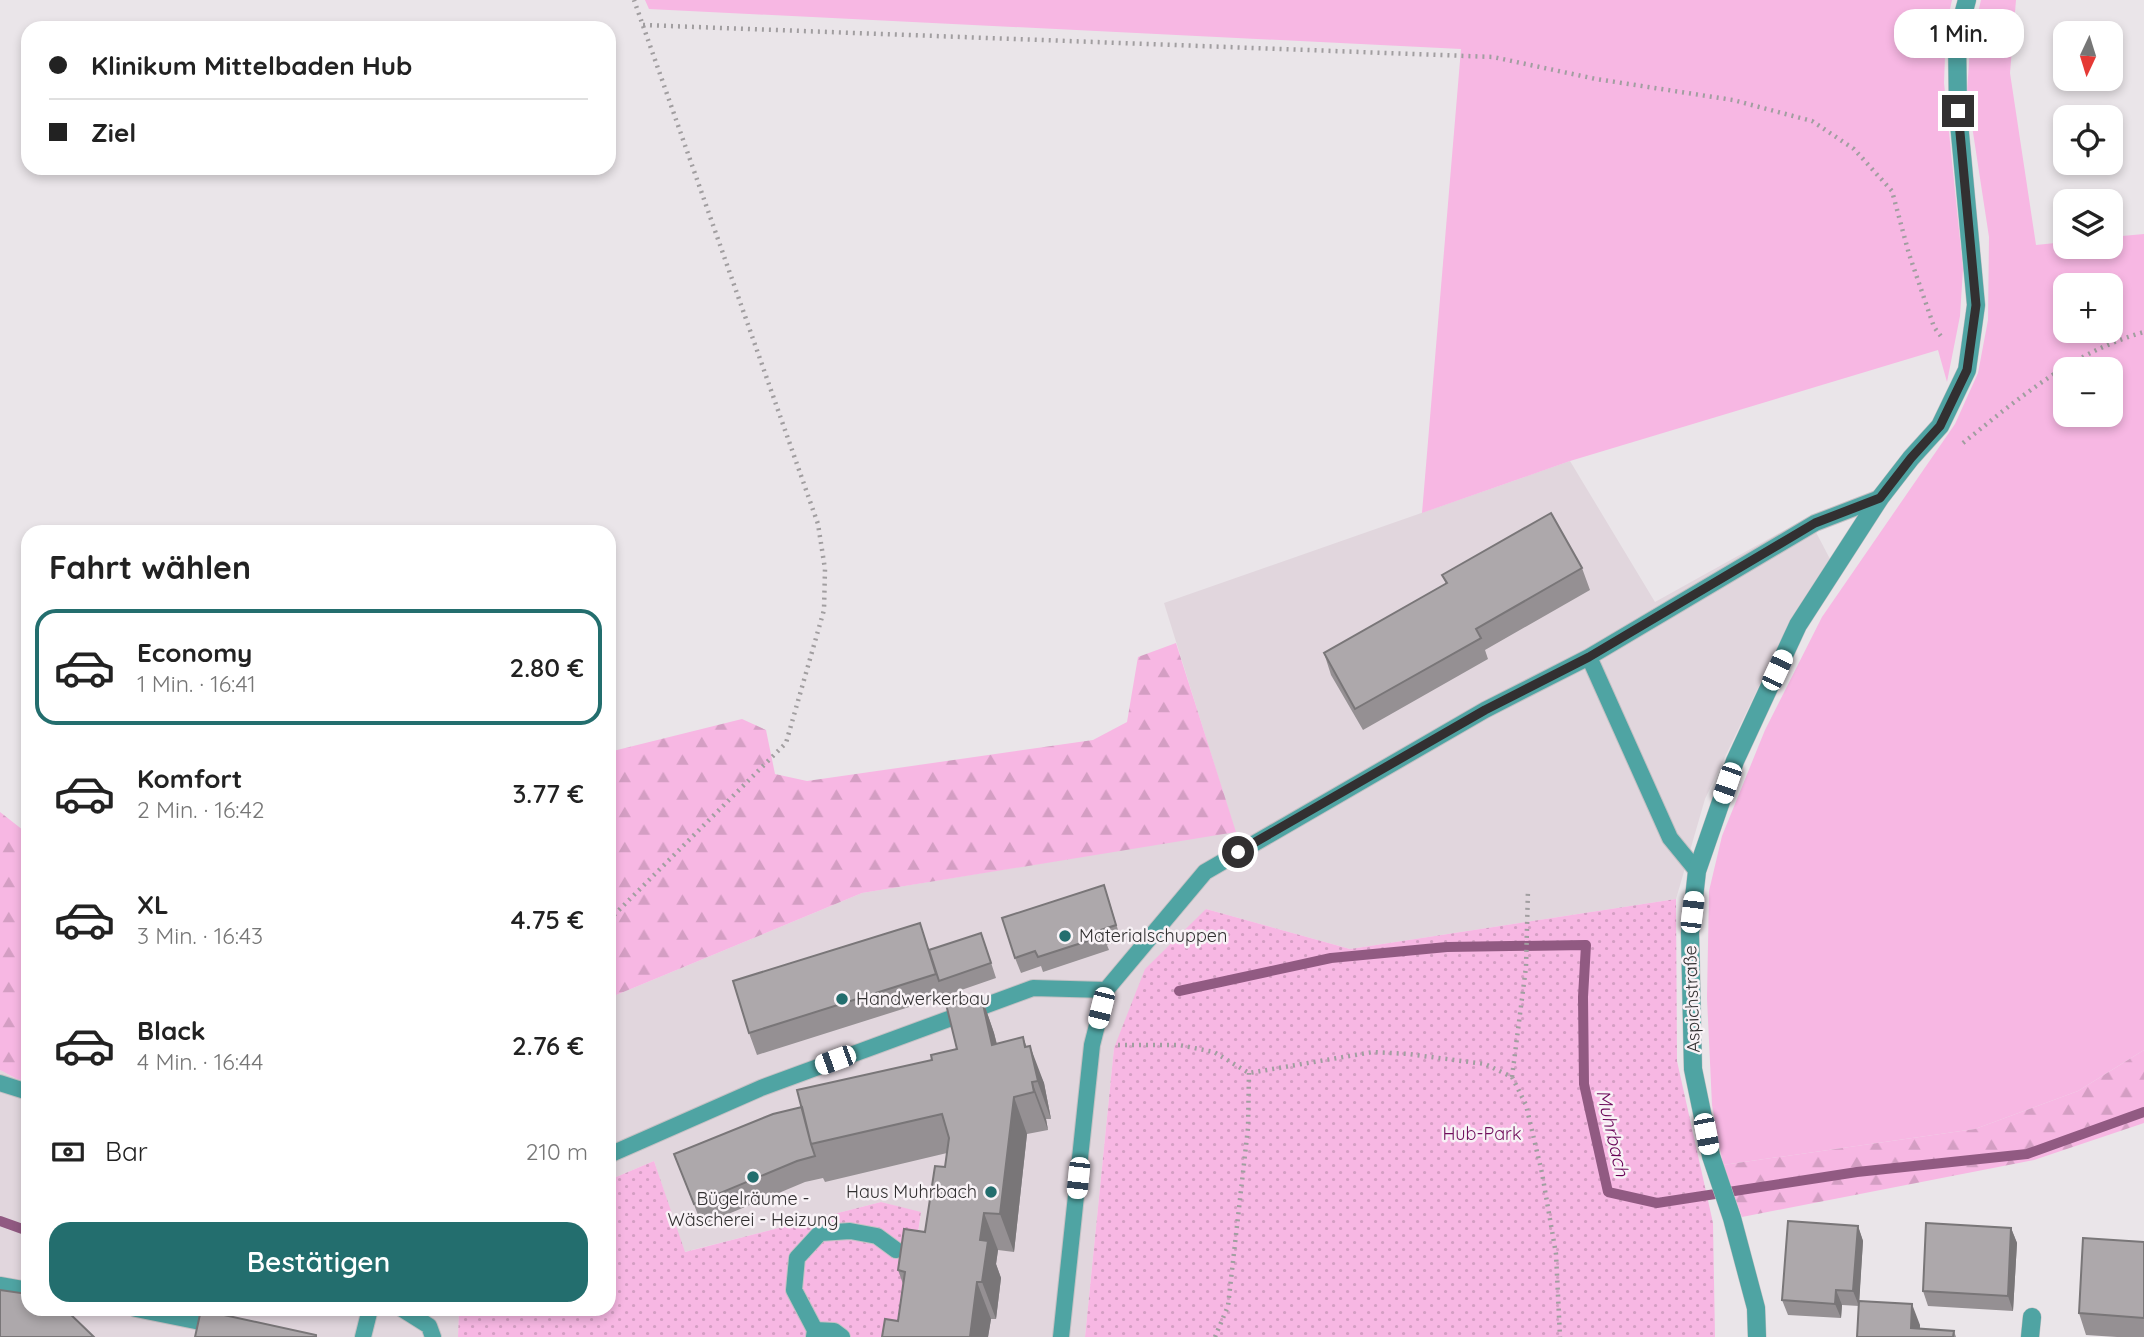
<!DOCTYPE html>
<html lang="de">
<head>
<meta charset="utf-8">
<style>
  :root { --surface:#fff; --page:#f6f6f6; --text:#222; --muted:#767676; --line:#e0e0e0; --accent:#236e6e }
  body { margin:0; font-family:Quicksand,sans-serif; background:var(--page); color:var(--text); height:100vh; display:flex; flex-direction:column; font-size:26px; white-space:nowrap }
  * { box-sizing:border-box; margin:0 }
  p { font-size:23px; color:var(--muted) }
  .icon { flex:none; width:38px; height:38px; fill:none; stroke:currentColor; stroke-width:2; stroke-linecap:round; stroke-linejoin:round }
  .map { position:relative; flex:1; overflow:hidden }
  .details { position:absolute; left:21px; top:525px; width:595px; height:791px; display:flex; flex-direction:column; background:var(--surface); border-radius:21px; box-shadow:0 4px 10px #0003 }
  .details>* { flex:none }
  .top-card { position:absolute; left:21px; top:21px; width:595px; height:154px; border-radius:21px; box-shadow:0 4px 10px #0003; display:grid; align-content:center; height:154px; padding:0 28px; background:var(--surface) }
  .needle { width:46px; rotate:184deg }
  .tools { position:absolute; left:2053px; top:21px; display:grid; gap:14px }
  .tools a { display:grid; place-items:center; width:70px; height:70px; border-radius:14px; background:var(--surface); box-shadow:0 4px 10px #0003; font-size:35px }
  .end { position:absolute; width:32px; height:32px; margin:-16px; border:9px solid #323031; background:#fff; box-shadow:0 0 0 4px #fff }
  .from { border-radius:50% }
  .bubble { position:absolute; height:49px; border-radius:21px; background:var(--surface); box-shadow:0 4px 10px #0003; font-size:23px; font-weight:600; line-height:49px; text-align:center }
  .car { position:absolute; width:21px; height:42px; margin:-21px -10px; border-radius:9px; box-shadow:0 0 5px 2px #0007; background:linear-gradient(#fff 24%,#345 0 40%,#fff 0 76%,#345 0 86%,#fff 0) }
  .top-card b { display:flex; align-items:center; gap:24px; height:66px; font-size:26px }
  .top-card b+b { border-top:2px solid var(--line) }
  .top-card i { width:18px; height:18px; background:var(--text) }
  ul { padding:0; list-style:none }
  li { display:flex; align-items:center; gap:21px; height:116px; margin:0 14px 10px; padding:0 14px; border:4px solid transparent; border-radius:21px }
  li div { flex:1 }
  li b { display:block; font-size:26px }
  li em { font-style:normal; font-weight:600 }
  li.current { border-color:var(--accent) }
  li>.icon { width:63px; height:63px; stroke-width:1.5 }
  h2 { padding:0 28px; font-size:32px; line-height:84px }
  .pay { display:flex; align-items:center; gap:18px; height:77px; padding:0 28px; font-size:26px }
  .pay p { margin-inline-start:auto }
  .primary-button { display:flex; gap:14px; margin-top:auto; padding:14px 28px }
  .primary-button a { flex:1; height:80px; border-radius:21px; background:var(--accent); color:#fff; font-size:28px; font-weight:600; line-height:80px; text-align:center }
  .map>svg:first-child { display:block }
  .built { fill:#e1d6dd }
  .green { fill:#f7b7e3; fill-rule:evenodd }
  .forest { fill:url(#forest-firs) }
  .park { fill:url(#park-dots) }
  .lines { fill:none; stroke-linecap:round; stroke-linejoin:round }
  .stream { stroke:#915a82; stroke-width:10 }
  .service-casing { stroke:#c5c1c4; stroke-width:18 }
  .minor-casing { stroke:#c5c1c4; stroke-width:19 }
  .path { stroke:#a19ea0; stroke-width:4.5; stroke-dasharray:2 5; stroke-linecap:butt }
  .service { stroke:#4fa4a3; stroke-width:16 }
  .minor { stroke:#4fa4a3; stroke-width:18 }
  .wall { fill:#959093 }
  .shaded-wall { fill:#797678 }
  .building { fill:#ada8ab; stroke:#797678; stroke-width:2 }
  .route { stroke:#323031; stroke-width:9 }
  .poi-dot { fill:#236e6e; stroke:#f8f2f6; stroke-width:2.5 }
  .labels { text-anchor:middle; stroke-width:5; stroke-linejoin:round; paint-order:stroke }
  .poi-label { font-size:18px; fill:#323031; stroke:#f8f2f6; text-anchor:start }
  .street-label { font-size:18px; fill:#323031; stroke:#f8f2f6 }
  .park-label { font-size:18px; fill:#6f0e5c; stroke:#f8f2f6 }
  .water-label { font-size:19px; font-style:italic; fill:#680356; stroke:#f8f2f6 }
</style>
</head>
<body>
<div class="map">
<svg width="2144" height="1337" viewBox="0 0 2144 1337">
  <defs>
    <pattern id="forest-firs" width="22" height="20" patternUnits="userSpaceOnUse" patternTransform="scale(1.75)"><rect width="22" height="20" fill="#f7b7e3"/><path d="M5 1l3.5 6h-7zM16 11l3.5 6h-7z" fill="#d49ec3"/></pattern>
    <pattern id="park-dots" width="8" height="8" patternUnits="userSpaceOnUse" patternTransform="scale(1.75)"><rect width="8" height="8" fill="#f7b7e3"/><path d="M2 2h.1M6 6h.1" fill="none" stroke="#d49ec3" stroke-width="1.8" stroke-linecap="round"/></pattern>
  </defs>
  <rect width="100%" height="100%" fill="#eae5e9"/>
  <path class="built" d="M1570,461l85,141 153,-85 22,42 -63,110 -62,130 -29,100 -326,50 -144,-40 -92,139 -29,289h-182l18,-124 -40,-11 -197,50 -30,-91 -45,19v-182l253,-105 373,-62 -71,-228z
    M0,1070l17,9 11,3v227h431l-1,28h-458z"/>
  <path class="green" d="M645,0h1307l-6,27 -2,56 19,186 -3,47 -13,66 -9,-32 -368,111 -148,52 39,-464 -812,-40z
    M1981,0h35l-6,73 26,172 29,-3v5h45l1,-10 33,-3v816l-66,41 -103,38 -252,36 -11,-60 -5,-107 2,-107 13,-55 43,-106 57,-113 133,-193 23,-51 10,-53 1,-83 -22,-144 3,-47zM2065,285h45v46h-45zM2065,369h45v46h-45z"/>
  <path class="forest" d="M1176,643l60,189 -374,61 -253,105v-246l133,-33 24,11 9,44 32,7 286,-41 34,-18 11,-65z
    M0,812l28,22v248l-11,-3 -17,-9z
    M2144,1050v73l-110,37 -292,57 -19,-52 252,-36 103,-38z"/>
  <path class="park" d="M1676,899l1,162 36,162 2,114h-630l29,-289 31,-79 61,-60 144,40z
    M654,1161l31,91 196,-50 40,10 -18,125h-445l1,-28h150v-129z"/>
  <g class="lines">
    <path class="stream" d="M1179,991l152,-33 116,-11 139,-2 -3,52 1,87 24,108 49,11 200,-31 170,-18 117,-42
      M0,1221l28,10"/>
    <g class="service-casing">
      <path id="service" d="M1589,657l226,-134 65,-25
        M0,1083l28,9
        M609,1155l152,-67 272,-100 73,2
        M0,1285l28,5
        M136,1309l84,17
        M402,1309l27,17 4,11
        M815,1330l19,1 8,6
        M363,1337l7,-28
        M814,1337l1,-7 -21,-40 3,-32 23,-25 30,-2 27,5 19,14
        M1061,1337l31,-292 14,-55 99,-118 280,-162 104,-53 81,181 27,33"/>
    </g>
    <g class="minor-casing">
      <path id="minor" d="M1757,1337l-1,-29 -24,-90 -21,-62 -18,-87 -3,-136 7,-62 38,-110 63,-136 82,-127 31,-40 29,-32 27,-56 9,-65 -18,-193 -1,-75 10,-37
        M2030,1337l2,-20"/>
    </g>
    <path class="path" d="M643,25l850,32 103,22 137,21 79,21 42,28 38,42 17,63 25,73 9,12
      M1963,443c56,-45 110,-91 181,-111
      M609,920l177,-177 38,-133 1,-41 -7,-45 -184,-524
      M1118,1045h61l35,7 35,21 124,-21 35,2 77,10 27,13 14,28 16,68 14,81 4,83
      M1512,1077l14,-110 2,-78
      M1215,1337l13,-31 20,-178 1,-55"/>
    <use href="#service" class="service"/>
    <use href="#minor" class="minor"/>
  </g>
  <path class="wall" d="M1582,568l8,22 -105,60 3,9 -125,71 -32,-55 -7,-22 122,-69 -4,-9z
    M1109,900l12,40 -14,5 2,5 -66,22 -2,-6 -20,7 -6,-15z
    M986,947l10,31 -52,18 -187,59 -8,-22 181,-83z
    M981,995l13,38 3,11 30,3 17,36 7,36h-5l2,11 -21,4 -13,118 -16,-2 -2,14 5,14 -5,41h-5l-3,18h-106l16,-16 5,-37 -5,-14 27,-38 20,-65 2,-14 -122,29 -2,-4 -18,4 -103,43 -28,-71 258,-94 25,-11z
    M1858,1226l5,15 -4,60 61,24v4l34,2 2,6h-99l2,-31 -17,-1 -1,13 -53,-3 -6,-15z
    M2011,1228l6,15 -4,68 -85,-5 -5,-15z
    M2144,1242v95h-27l-31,-2 -7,-22z"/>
  <path class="shaded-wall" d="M981,995l13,38 12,50 -14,-38z
    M1023,1037l13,36 -6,-27 14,37 7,36 -26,-72z
    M1032,1082l14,37 2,11 -14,-38z
    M1014,1097l13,37 -13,118 -14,-38z
    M984,1213l14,37 -2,14 5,14 -5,41 -14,-37 -2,-42z
    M1858,1226l5,15 -4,65 -6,-15z
    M2011,1228l6,15 -4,68 -5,-15z
    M977,1282l14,37 -3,18h-18z
    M1836,1290l6,15 -1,13 -6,-14z
    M1912,1304l8,21 -1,12 -8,-9z"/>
  <path class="building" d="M1551,513l31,55 -106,61 5,9 -126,71 -31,-56 123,-70 -5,-8z
    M1104,885l12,40 -15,5 2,6 -65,21 -3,-6 -20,7 -13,-40z
    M920,923l16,51 -187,59 -16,-52z
    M981,933l10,30 -52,18 -10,-31z
    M981,995l11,50 31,-8 2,10 5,-1 8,35 -6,1 2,10 -20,5 -14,117 -16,-1 -4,27 8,1 -6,41h-5l-7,55h-88l3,-18 13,2 7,-49 -7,-2 6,-41 21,3 10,-66 10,1 4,-29 -7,-24 -131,30 -14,-54 135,-30 -1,-5 26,-6 -11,-45z
    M802,1107l9,37 4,12 -18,5 -103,43 -20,-50 99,-40z
    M1788,1221l70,5 -5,65 -17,-1 -1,14 -53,-4z
    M1926,1223l85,5 -3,68 -85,-5z
    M2083,1238l61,4v76l-65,-5z
    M0,1290l28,4v15h37l29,28h-94z
    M1859,1301l53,3 -1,24 43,3 -1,6h-96z
    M201,1310l115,25v2h-121z"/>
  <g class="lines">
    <path class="route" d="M1238,852l247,-142 104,-53 226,-134 65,-25 31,-40 29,-32 27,-56 9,-65 -18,-194"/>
  </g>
  <g class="poi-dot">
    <circle cx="1065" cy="936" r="7"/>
    <circle cx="842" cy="999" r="7"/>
    <circle cx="753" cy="1177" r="7"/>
    <circle cx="991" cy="1192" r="7"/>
  </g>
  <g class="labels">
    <g class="poi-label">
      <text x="1079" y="942">Materialschuppen</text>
      <text x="856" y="1005">Handwerkerbau</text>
      <text x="977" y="1198" text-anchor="end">Haus Muhrbach</text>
      <text x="753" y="1205" text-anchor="middle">Bügelräume -<tspan x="753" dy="21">Wäscherei - Heizung</tspan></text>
    </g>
    <g class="street-label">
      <text transform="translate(1692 999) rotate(-92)" y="6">Aspichstraße</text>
    </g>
    <g class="park-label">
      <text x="1482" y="1140">Hub-Park</text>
    </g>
    <g class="water-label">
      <text transform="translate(1613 1133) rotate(77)" y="7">Muhrbach</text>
    </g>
  </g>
</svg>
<div class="tools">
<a><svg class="needle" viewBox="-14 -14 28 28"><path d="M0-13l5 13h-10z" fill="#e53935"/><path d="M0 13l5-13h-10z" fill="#767676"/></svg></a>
<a><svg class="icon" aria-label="locate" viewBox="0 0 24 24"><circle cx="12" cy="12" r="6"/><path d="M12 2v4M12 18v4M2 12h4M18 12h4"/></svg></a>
<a><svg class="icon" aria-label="layers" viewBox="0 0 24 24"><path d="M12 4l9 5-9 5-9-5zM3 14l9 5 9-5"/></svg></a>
<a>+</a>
<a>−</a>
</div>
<i class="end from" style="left:1238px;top:852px"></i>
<i class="end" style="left:1958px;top:111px"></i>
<div class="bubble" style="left:1894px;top:9px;width:130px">1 Min.</div>
<i class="car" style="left:1777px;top:670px;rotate:25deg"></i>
<i class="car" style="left:1727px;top:783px;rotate:199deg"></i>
<i class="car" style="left:1692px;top:912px;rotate:7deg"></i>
<i class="car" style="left:1101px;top:1008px;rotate:194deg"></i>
<i class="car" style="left:835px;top:1060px;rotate:250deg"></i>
<i class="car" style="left:1706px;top:1134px;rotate:169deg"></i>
<i class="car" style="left:1078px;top:1178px;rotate:186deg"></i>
<div class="top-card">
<b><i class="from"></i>Klinikum Mittelbaden Hub</b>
<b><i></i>Ziel</b>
</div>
<section class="details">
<h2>Fahrt wählen</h2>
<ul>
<li class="current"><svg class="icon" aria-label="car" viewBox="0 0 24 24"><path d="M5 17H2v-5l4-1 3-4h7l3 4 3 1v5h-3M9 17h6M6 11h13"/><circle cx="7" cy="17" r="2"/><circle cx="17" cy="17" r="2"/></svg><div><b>Economy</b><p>1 Min. · 16:41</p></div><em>2.80 €</em></li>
<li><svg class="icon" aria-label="car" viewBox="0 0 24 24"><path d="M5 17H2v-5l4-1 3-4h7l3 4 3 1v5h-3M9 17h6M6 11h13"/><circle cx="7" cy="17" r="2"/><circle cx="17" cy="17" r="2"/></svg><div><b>Komfort</b><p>2 Min. · 16:42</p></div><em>3.77 €</em></li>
<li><svg class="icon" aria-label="car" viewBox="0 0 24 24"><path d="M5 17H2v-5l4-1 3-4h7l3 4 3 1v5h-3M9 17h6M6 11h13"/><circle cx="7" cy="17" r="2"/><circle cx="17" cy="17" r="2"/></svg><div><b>XL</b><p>3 Min. · 16:43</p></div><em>4.75 €</em></li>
<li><svg class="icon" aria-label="car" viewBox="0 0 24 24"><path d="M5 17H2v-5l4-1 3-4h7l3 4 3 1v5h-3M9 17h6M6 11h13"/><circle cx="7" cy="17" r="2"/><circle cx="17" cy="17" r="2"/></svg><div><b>Black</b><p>4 Min. · 16:44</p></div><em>2.76 €</em></li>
</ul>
<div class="pay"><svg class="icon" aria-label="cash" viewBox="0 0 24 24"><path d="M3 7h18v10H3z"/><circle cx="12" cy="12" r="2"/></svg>Bar<p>210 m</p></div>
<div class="primary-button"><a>Bestätigen</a></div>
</section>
</div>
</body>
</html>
